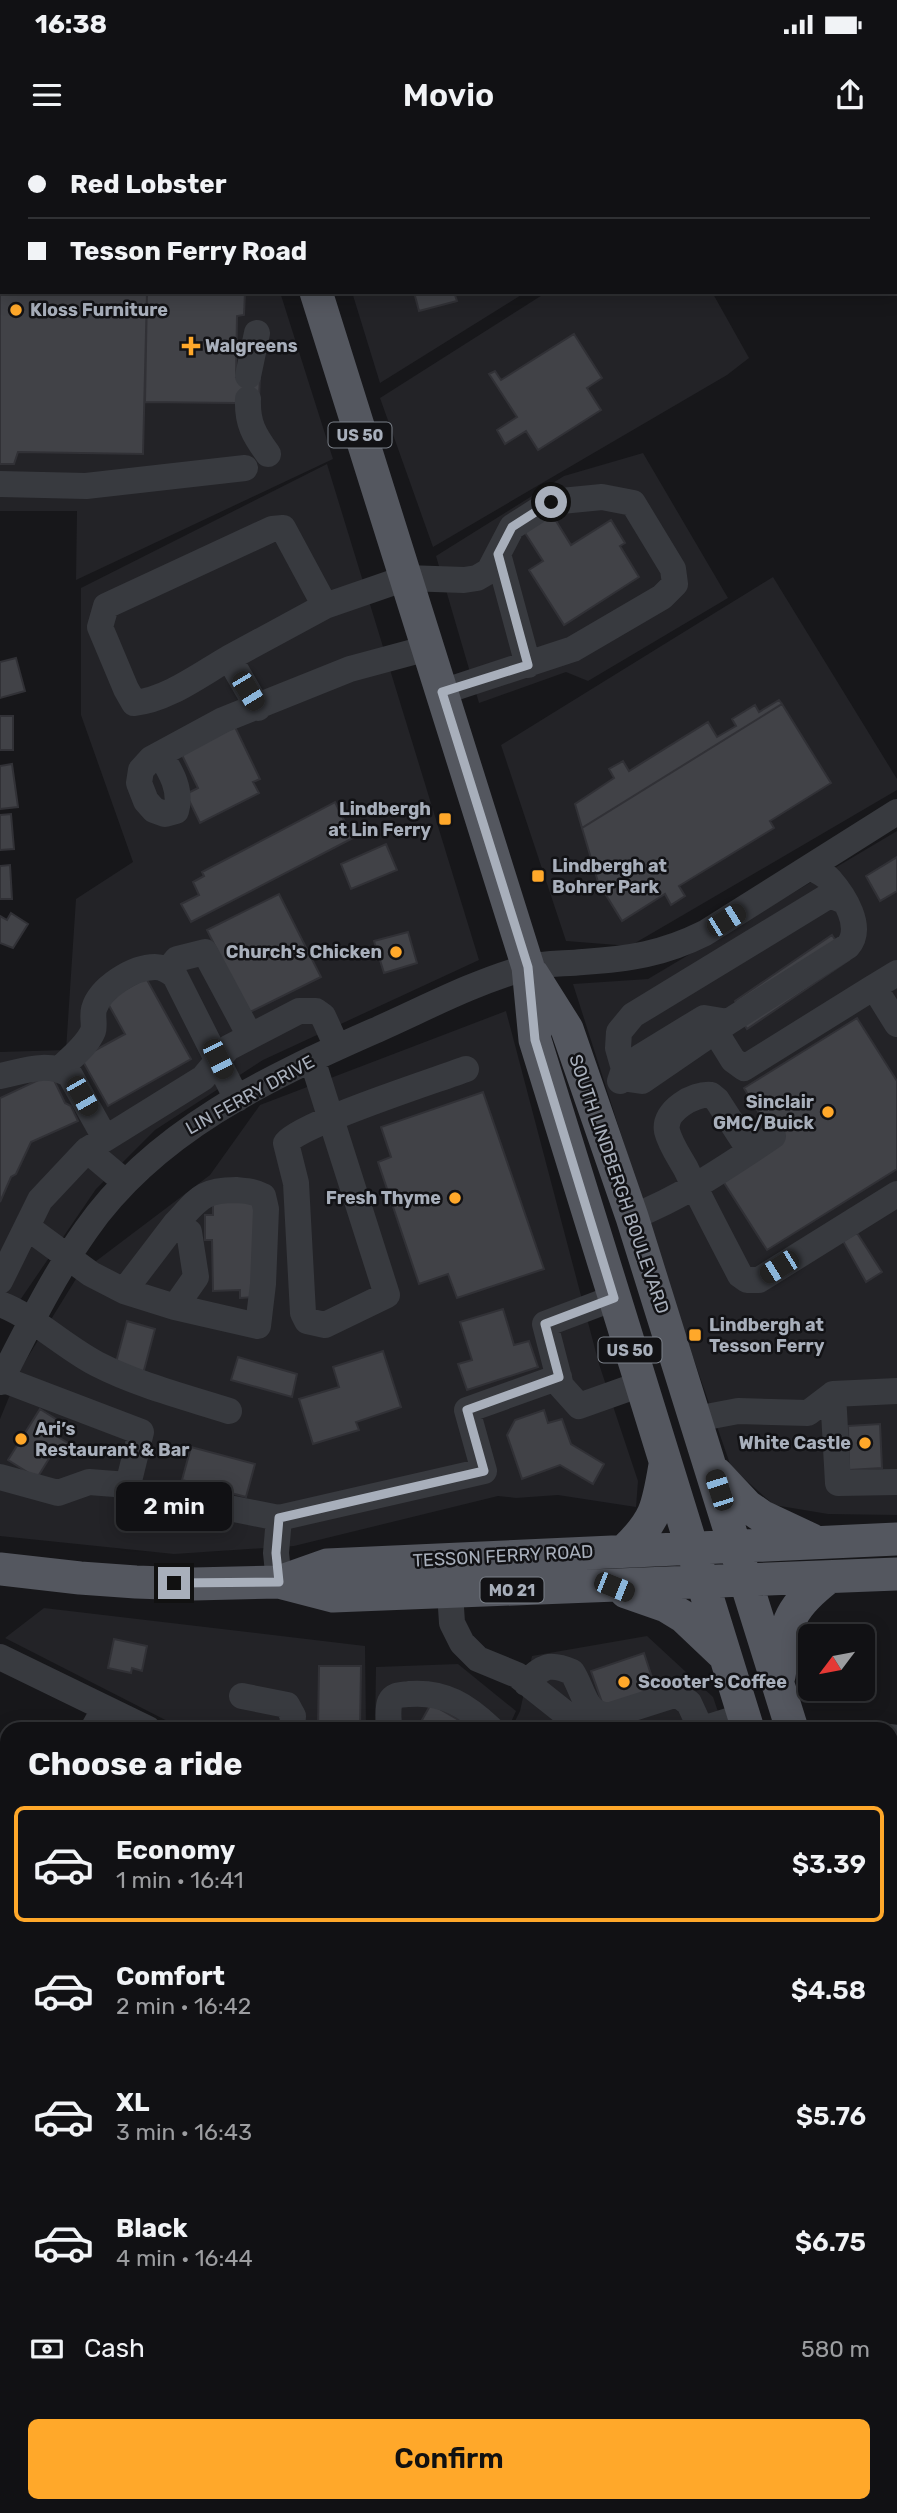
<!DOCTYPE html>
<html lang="en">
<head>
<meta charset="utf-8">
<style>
  :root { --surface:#111114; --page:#1e1f22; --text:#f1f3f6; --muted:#9c9da0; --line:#303134; --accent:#ffa82a }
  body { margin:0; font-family:Rubik,sans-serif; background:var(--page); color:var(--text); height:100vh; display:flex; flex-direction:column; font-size:26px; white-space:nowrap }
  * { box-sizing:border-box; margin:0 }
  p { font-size:23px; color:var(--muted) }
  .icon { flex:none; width:38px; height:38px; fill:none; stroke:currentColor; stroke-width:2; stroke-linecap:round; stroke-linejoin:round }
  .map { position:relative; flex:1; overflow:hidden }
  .side { position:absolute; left:0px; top:1582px; width:898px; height:791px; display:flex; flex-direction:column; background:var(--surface); border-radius:21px 21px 0 0; box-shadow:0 4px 18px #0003,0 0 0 2px var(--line) }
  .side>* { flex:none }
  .hud { position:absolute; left:0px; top:0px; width:898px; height:154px; box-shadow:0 4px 18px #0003,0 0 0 2px var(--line); display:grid; align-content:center; height:154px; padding:0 28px; background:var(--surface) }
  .needle { width:46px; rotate:238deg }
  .tools { position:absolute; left:798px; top:1484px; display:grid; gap:14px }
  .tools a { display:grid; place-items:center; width:77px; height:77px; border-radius:10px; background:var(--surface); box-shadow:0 4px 18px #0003,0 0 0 2px var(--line); font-size:35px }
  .end { position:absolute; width:32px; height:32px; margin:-16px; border:9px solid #a8afbb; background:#111; box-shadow:0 0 0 4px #111 }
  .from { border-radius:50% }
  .bubble { position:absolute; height:49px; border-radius:10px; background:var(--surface); box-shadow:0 4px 18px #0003,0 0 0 2px var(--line); font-size:23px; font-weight:600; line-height:49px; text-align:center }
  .car { position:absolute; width:21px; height:42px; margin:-21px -10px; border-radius:9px; box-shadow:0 0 5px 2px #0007; background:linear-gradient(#222 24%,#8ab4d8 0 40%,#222 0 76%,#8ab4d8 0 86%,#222 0) }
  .hud b { display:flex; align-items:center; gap:24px; height:66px; font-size:26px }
  .hud b+b { border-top:2px solid var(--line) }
  .hud i { width:18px; height:18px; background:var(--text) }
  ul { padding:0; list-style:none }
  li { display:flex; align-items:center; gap:21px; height:116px; margin:0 14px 10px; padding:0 14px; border:4px solid transparent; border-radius:10px }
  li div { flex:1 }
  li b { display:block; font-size:26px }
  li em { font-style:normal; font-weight:600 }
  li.on { border-color:var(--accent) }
  li>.icon { width:63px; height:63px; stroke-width:1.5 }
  h2 { padding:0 28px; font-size:32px; line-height:84px }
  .pay { display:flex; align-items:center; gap:18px; height:77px; padding:0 28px; font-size:26px }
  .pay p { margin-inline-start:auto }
  .primary-button { display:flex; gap:14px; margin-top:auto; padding:14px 28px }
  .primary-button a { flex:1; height:80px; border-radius:10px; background:var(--accent); color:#111; font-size:28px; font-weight:600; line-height:80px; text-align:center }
  .status { display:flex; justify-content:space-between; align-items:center; height:49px; padding:0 35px; background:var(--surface); direction:ltr }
  .status svg { height:19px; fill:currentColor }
  header { display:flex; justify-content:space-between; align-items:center; height:91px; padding:0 28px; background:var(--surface); font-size:32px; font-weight:600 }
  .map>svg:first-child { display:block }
  .built { fill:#232327 }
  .green { fill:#1d251d }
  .building { fill:#414247; stroke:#313136; stroke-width:2 }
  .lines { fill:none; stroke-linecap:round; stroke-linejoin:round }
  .minor { stroke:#383a3f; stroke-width:26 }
  .major { stroke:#54575f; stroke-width:33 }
  .route { stroke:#a8afbb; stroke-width:9 }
  .poi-dot { fill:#ffa82a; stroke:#121215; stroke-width:2.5 }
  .labels { text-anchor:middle; stroke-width:5; stroke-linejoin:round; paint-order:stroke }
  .shield { fill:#121215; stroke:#7b8089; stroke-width:2 }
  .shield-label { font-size:16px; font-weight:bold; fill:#a8afbb }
  .poi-label { font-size:18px; font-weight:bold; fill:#a8afbb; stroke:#121215; text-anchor:start }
  .street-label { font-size:18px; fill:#a8afbb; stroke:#121215 }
</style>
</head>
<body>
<div class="status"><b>16:38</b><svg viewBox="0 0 49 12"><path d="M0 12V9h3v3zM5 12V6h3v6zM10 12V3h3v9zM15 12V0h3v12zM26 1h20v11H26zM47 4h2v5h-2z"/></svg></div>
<header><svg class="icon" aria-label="menu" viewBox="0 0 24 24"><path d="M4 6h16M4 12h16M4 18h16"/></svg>Movio<svg class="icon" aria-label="share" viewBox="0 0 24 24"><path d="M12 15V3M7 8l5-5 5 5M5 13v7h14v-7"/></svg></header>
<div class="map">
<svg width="897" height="2373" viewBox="0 0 897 2373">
  <rect width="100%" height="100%" fill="#17171a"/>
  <path class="built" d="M0,0h253l-251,2v150h278l53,167 -257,121 1,-69h-77z
    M326,0h193v2h-193z
    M352,152h174l-146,91z
    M547,152h165l37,66 -22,17 -294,172 -53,-149z
    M643,313l85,145 -140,83 -22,-9 -87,31 -43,-147 128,-80z
    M327,324l152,496 -216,100 -108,70 -59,59 -80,117 -16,-8v-246l66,-2 10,-151 57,-37 -52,-147v-127z
    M773,437l124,202v11l-267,156 -64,-5 -65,-196z
    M897,691v684l-69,-1 -54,-9 -43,-38 -49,-142 -109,-341 75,-5z
    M506,871l93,353 39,117 -2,26 -78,-12 -42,3 -18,-2 -204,50 -120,8 -174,-18v-117l21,-51 58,-94 131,-99 50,-70z
    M44,1468l321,38 1,83h-183l-178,-91z
    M647,1496l66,61 11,32h-213l9,-18 12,-55z
    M458,1524l58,47 -8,18h-133l1,-62z
    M897,1728v121l-6,-22v-96z
    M897,2355v18h-27l10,-7h11v-7z"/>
  <path class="green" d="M0,1825h7v33l-7,-1z"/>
  <path class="building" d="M410,0h67l-9,2z
    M0,133l2,19h145l-4,162 -125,-2 -4,12h-14z
    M147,152h98l-1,23 -7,1 -1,61h24l-1,22 -24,4 -90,-1z
    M414,152h40l3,9 -38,10z
    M574,194l28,44 -15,10 14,22 -63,40 -12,-19 -21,13 -8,-14 20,-13 -28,-43 6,-3 6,9z
    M548,368l23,37 40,-25 14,23 -5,3 19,31 -75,48 -35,-55 14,-9 -23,-36z
    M16,518l9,33 -25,7v-36z
    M779,560l3,4 -200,124 -7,-24 39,-26 -5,-9 14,-8 6,10 79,-49 9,15 19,-11 -4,-7 23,-14 4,7z
    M782,564l49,79 -61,38 4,7 -95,58 6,10 -14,9 -6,-11 -43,27 -24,-39 -16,-54z
    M0,576h13v34h-13z
    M235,587l25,52 -7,3 6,11 -59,30 -14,-29 12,-6 -17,-35z
    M12,624l6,43 -18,2v-43z
    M335,662l18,36 -162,84 -10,-18 18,-9 -6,-13 11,-6 -2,-4z
    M11,674l3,35 -14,1v-35z
    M386,704l11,26 -46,19 -10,-25z
    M897,717v34l-17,10 -14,-25z
    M10,725l2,34h-12v-33z
    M279,754l42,83 -73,36 -41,-83z
    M11,773l17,11 -15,24 -13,-5v-27l7,4z
    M408,792l9,31 -33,10 -10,-32z
    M832,795l17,25 -102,69 -12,-19 4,-3 -4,-6z
    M146,838l45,81 -83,47 -27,-48 44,-24 -19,-34z
    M857,878l40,63v88l-130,81 -46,-72 56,-35 -33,-55z
    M51,934l14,29 6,3 7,15 -47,21 -15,32 -5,3 -11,25v-104z
    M483,952l61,177 -87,29 -9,-24 -29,10 -41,-122 13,-5 -10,-30z
    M213,1059h42l1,98 -16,1v-8l-27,1 -1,-51h-7v-25h8z
    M857,1093l25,39 -16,10 -23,-41z
    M503,1169l11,36 15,-4 9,26 -71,23 -9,-26 14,-4 -12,-38z
    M127,1181l28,8 -12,45 -28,-8z
    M383,1211l18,56 -45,15 3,8 -46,14 -14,-45 40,-12 -6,-20z
    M238,1217l59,17 -5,23 -61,-17z
    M40,1269l22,14 -7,12 13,8 -6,10 -7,-4 -18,29 -29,-18z
    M544,1270l4,13 14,-4 9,25 33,20 -11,20 -33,-19 -38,14 -15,-44 8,-15z
    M880,1284l2,44 -33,2 -1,-44z
    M191,1307l64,17 -9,33 -64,-17z
    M114,1499l33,7 -5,25 -10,-3 -1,5 -23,-5z
    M644,1513l13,40 -52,18 -14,-40z
    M319,1526h42l-1,63h-42z
    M431,1564l43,25h-57z
    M0,1870l7,2v39l-7,-1z
    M7,2087v31h-7v-30z
    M0,2146h7v24h-7z
    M0,2195h5l1,23h-6z
    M0,2230h5l-4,44h-1z"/>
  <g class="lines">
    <path class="minor" d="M374,0v2
      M820,0l1,2
      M896,137l1,2
      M248,236l9,-43
      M248,259c-1,24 6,36 20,55
      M0,344l86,2 159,-18
      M498,414l30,111
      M229,518l96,-52
      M258,568l-29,-50c-28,16 -62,42 -95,45l-8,-14 -26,-62 6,-21 166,-77 11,-1 42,78 81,-28 58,2 13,-2 12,-7 23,-44 39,-25 51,-5 31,6 40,66 2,15 -13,13 -89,52 -131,43
      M160,614c11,18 22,36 16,57l-11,3 -11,-4 -8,-9 -7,-18 2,-13 10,-11 72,-39 127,-51 78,-21
      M168,830l9,-11 28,-7 45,84
      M897,833l-23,14 23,37
      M728,882l-24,-4 -64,39 -12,22 14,2 86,-59 120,-76c16,-19 -4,-50 -18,-66 -5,-6 -13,-9 -20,-13
      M715,891l18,29 11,8 130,-81
      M312,919l19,60 56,176 -62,30 -18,-4 -4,-8 -7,-130 -10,-40c16,-20 148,-62 180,-74
      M60,929c10,-11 27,-23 33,-38 2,-6 -1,-15 1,-22 6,-21 39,-42 61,-42 7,0 14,4 20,9l62,123
      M0,936c24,-5 48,-15 70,-1l35,63
      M620,941l4,-12 -6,-21 1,-16 14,-17 197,-120 14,6
      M87,1010l38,32
      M750,1011l-33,-51 -6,-5c-17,-2 -48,16 -44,36 3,13 13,27 19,38 17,36 36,71 54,106l7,5h12l138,-86
      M632,1077c51,-20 96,-51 141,-81
      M175,1084c23,-24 26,-34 61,-34 10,1 18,1 27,6l3,13 -3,75 -5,42 -83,-19
      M27,1087l64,47 33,17 51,16 21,-30 -7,-45 -14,-8 -51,67
      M0,1141l40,-81 47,-50 116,-72 25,-30 71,-37h17l7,5 14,31
      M614,1158l-69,26 16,62 18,20 62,-22
      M0,1164c33,12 64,43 97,60 41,21 88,33 132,47
      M0,1242c27,-52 52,-104 86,-152 68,-98 181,-152 288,-199 50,-22 98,-48 151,-63 18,-5 39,-4 58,-6 46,-3 80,-8 122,-29l192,-121
      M833,1254l5,89 59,-1
      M696,1279l42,-8 70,2 25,-19 64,-3
      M0,1337l58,16 31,-11 39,3 13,-53 -139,-53
      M169,1356l110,22
      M279,1442l-3,-29 3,-35 205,-47 -17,-61 92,-33
      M450,1452l2,31 10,20 16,16 39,16 68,54
      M0,1517l148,72
      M526,1543c17,-17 23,-21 46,-11 12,18 12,45 39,43l66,-21 12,9 12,26
      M242,1556l45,9 6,11 -1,13
      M93,1589l12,-21
      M389,1589c0,-8 -2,-20 1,-27 4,-8 12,-7 19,-8 35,-3 58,12 82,35
      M703,1589l41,-13
      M891,1597l6,1
      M0,1678l7,-4
      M891,1710l6,-3
      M891,1781l6,-1
      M0,2039h7
      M891,2108l6,5
      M172,2366l4,7
      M120,2373l5,-7"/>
    <path class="major" d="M289,0v2
      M316,152l212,675 7,73 213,689
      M533,835l34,54 65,188 160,512
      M717,1334l30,32 16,11 49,23
      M624,1411c32,-30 34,-44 41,-86
      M0,1429l80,9 56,4 57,2 86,-2 54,14 564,-22
      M279,1442l48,-17 570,-26
      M626,1452l40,14 18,11 39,37
      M779,1536c8,-53 6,-65 50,-99
      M891,2011l6,-23"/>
  </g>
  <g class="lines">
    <path class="route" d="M174,1443l105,-1 -3,-29 3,-35 205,-47 -17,-61 92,-33 -14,-53 69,-26 -79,-258 -7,-73 -86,-275 86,-27 -30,-111 14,-27 39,-25"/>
  </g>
  <g class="poi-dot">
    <circle cx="16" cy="170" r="7"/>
    <path d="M187.5 195.5h7v7h7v7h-7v7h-7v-7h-7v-7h7z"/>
    <rect x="438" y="672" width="14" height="14" rx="3.5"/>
    <rect x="531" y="729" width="14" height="14" rx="3.5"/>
    <circle cx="396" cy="812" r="7"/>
    <circle cx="828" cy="972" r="7"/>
    <circle cx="455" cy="1058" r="7"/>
    <rect x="688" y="1188" width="14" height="14" rx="3.5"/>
    <circle cx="21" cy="1299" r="7"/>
    <circle cx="865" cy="1303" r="7"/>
    <circle cx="624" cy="1542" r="7"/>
  </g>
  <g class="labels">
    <g class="shield">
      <rect x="328.5" y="282.5" width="63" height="25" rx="5"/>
      <rect x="598.5" y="1197.5" width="63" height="25" rx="5"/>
      <rect x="480.5" y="1437.5" width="63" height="25" rx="5"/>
    </g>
    <g class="shield-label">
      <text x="360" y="301">US 50</text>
      <text x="630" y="1216">US 50</text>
      <text x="512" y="1456">MO 21</text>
    </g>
    <g class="poi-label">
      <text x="30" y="176">Kloss Furniture</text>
      <text x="205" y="212">Walgreens</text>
      <text x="431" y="675" text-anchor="end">Lindbergh<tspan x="431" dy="21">at Lin Ferry</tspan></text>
      <text x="552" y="732">Lindbergh at<tspan x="552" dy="21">Bohrer Park</tspan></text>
      <text x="382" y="818" text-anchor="end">Church's Chicken</text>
      <text x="814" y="968" text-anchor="end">Sinclair<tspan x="814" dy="21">GMC/Buick</tspan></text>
      <text x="441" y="1064" text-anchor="end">Fresh Thyme</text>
      <text x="709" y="1191">Lindbergh at<tspan x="709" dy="21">Tesson Ferry</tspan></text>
      <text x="35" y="1295">Ari’s<tspan x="35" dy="21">Restaurant &amp; Bar</tspan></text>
      <text x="851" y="1309" text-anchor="end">White Castle</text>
      <text x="638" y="1548">Scooter's Coffee</text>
    </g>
    <g class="street-label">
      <text transform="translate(250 955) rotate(-29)" y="6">LIN FERRY DRIVE</text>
      <text transform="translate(619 1044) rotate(71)" y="6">SOUTH LINDBERGH BOULEVARD</text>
      <text transform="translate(503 1416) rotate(-3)" y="6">TESSON FERRY ROAD</text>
    </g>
  </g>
</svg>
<div class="tools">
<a><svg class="needle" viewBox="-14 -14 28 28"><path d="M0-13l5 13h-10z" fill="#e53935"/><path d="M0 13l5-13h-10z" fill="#9c9da0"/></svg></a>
</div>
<i class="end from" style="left:551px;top:362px"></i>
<i class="end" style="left:174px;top:1443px"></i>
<div class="bubble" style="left:116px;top:1342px;width:116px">2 min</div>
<i class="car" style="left:248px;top:551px;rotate:149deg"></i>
<i class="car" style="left:726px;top:780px;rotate:58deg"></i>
<i class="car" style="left:218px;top:919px;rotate:154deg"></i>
<i class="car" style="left:82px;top:956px;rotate:150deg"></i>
<i class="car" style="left:779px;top:1127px;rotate:238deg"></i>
<i class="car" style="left:719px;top:1350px;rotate:342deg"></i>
<i class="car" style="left:614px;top:1447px;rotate:112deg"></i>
<div class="hud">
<b><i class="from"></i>Red Lobster</b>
<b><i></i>Tesson Ferry Road</b>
</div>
<section class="side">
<h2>Choose a ride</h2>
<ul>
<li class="on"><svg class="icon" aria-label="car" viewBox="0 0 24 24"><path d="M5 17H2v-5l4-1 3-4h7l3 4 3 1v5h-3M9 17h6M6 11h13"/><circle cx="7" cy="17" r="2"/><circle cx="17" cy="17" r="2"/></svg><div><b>Economy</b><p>1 min · 16:41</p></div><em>$3.39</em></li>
<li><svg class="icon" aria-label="car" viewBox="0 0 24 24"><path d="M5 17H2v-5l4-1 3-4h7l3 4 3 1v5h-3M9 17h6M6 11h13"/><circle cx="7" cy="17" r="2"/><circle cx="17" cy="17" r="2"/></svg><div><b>Comfort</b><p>2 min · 16:42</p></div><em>$4.58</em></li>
<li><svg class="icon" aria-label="car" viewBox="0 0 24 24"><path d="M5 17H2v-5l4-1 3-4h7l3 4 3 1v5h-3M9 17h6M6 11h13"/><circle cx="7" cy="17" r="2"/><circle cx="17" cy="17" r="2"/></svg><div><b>XL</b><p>3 min · 16:43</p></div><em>$5.76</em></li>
<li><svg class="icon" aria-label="car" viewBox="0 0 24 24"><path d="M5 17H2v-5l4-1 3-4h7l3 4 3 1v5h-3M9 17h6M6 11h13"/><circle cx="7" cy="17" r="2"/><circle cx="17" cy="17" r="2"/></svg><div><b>Black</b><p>4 min · 16:44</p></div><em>$6.75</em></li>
</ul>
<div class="pay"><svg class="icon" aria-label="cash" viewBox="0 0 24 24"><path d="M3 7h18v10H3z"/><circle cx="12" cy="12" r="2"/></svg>Cash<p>580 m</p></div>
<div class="primary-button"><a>Confirm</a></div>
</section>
</div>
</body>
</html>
